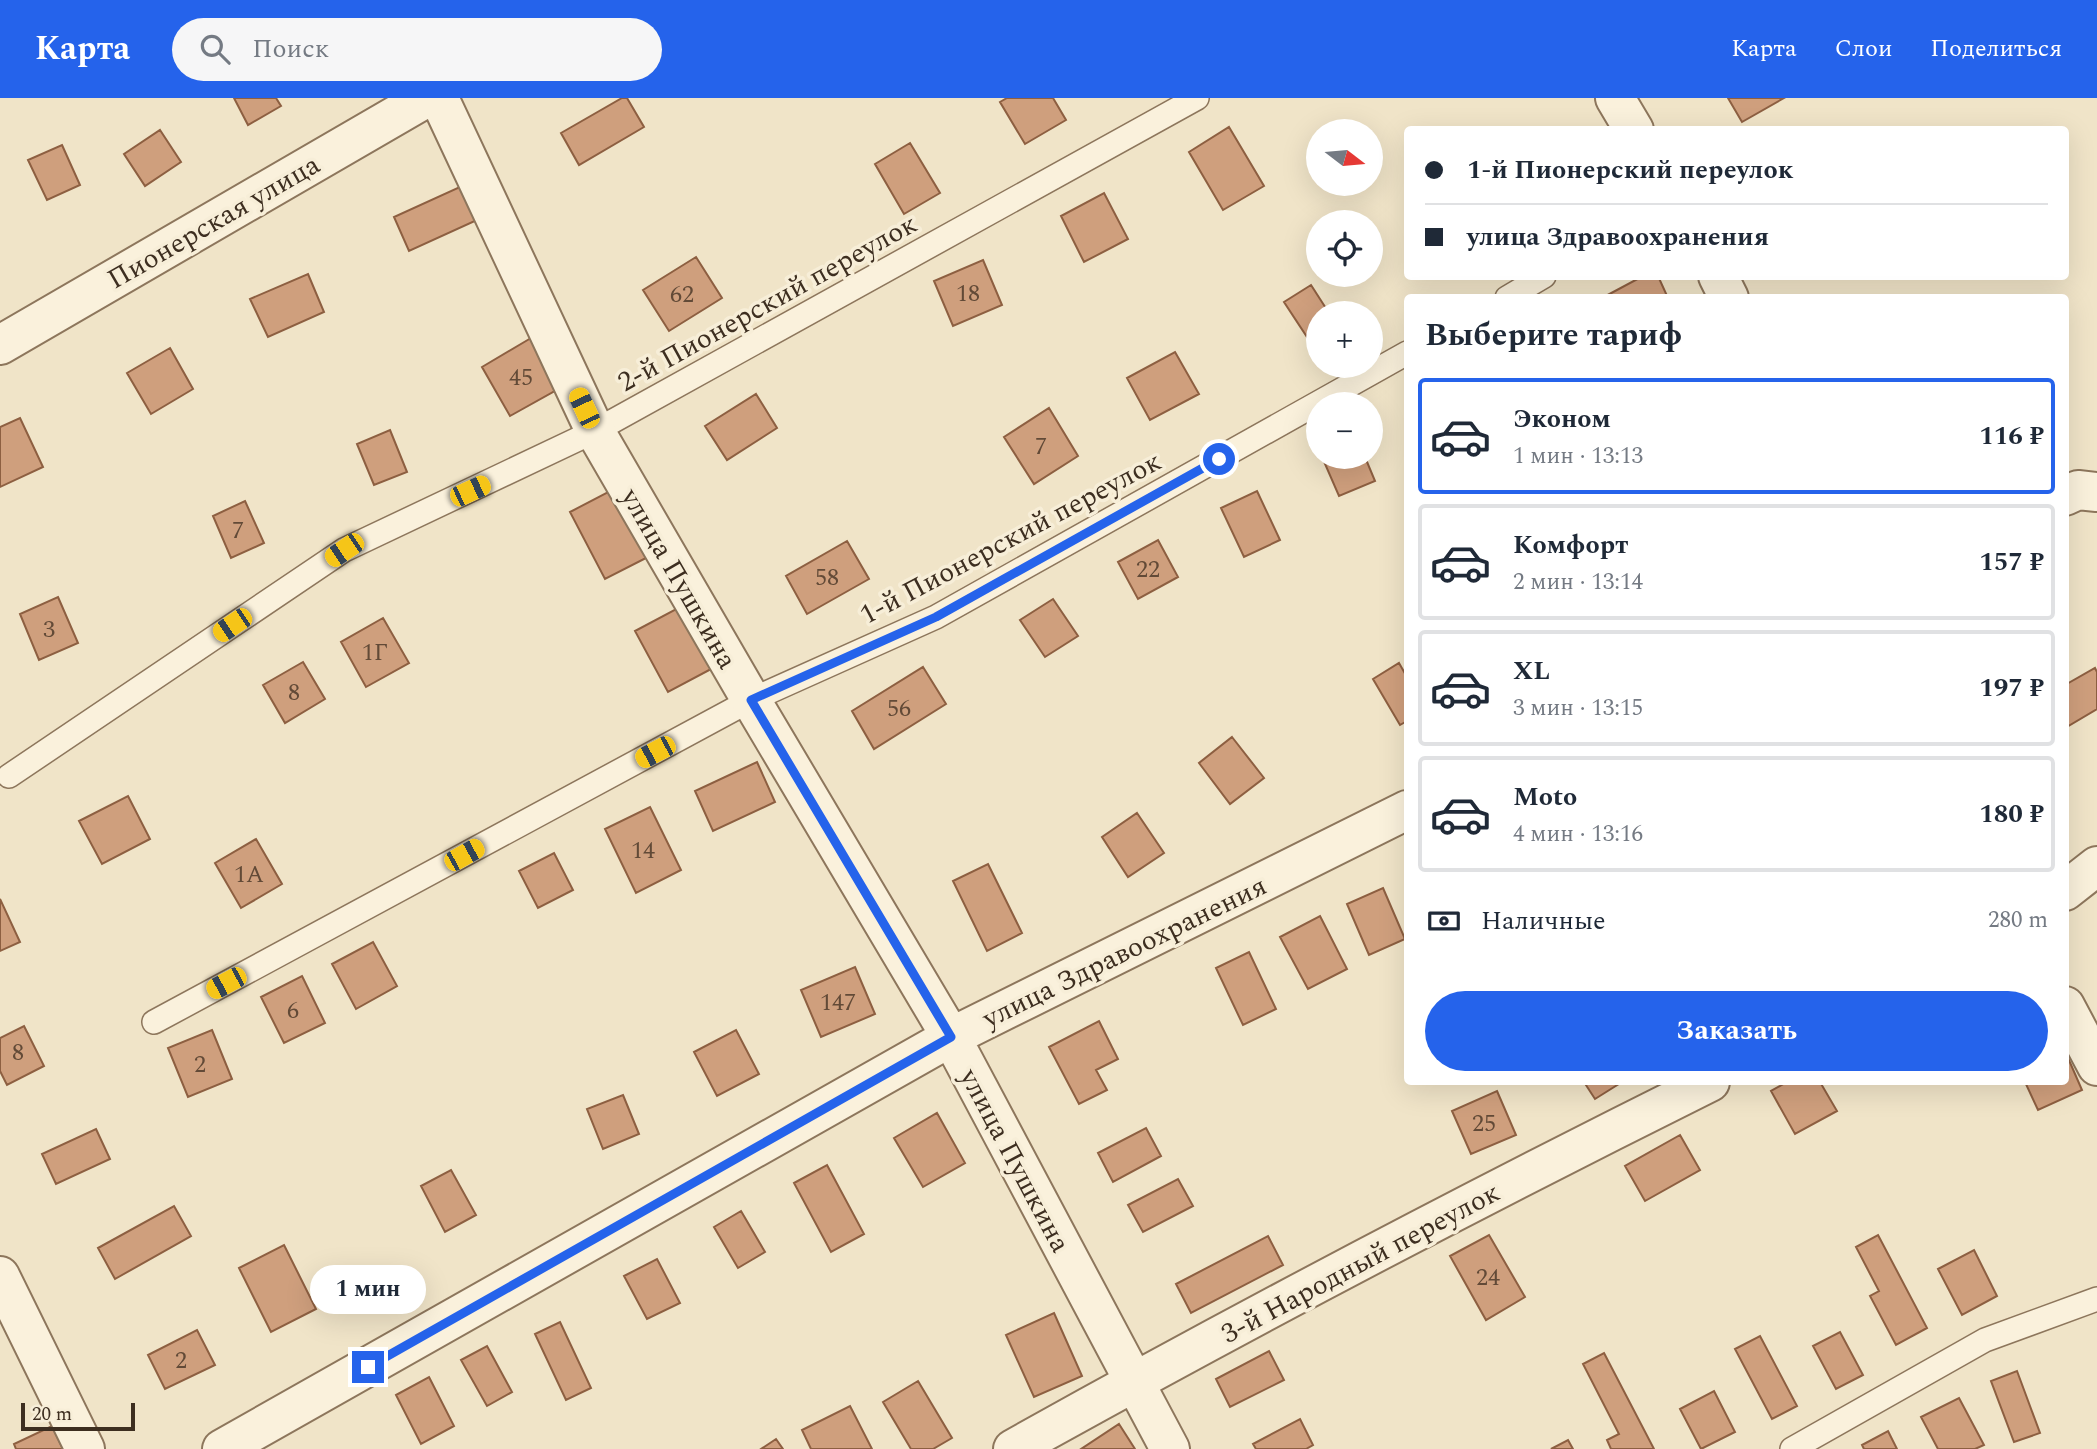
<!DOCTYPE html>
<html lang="ru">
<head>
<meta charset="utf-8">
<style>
  :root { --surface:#fff; --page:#f6f6f7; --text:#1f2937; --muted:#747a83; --line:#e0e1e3; --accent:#2563eb }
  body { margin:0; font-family:Spectral,serif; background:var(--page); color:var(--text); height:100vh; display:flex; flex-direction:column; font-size:26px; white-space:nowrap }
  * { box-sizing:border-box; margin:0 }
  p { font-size:23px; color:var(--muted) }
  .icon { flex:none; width:38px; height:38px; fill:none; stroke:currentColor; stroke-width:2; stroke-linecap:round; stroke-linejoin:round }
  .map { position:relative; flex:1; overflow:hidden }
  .panel { position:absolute; left:1404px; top:196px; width:665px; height:791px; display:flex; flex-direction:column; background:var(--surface); border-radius:7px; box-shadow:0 7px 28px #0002 }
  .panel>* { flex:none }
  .banner { position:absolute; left:1404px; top:28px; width:665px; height:154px; border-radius:7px; box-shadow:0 7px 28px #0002; display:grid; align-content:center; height:154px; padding:0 21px; background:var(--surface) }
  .needle { width:46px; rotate:106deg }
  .fabs { position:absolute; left:1306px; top:21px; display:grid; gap:14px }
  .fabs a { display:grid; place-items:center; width:77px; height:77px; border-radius:50%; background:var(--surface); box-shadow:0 7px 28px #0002; font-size:35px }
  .scale { position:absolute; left:21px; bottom:18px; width:114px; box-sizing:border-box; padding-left:7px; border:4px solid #3d2e20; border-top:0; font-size:19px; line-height:24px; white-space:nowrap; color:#3d2e20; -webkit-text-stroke:5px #f7eed8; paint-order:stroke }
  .end { position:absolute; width:32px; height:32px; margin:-16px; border:9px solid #2563eb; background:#fff; box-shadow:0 0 0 4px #fff }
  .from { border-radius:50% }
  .bubble { position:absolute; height:49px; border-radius:24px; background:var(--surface); box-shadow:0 7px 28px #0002; font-size:23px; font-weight:700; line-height:49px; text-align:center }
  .car { position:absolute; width:21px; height:42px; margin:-21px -10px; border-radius:9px; box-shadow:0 0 5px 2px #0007; background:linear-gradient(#f5c518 24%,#345 0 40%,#f5c518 0 76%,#345 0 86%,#f5c518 0) }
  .banner b { display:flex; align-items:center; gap:24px; height:66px; font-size:26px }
  .banner b+b { border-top:2px solid var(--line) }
  .banner i { width:18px; height:18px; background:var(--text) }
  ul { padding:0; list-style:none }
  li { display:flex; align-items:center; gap:21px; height:116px; margin:0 14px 10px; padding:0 7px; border:4px solid var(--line); border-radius:7px }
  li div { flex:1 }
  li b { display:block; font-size:26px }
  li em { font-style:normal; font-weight:700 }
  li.current { border-color:var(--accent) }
  li>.icon { width:63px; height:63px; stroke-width:1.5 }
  h2 { padding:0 21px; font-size:32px; line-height:84px }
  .pay { display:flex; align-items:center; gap:18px; height:77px; padding:0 21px; font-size:26px }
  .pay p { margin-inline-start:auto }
  .action { display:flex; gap:14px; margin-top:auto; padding:14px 21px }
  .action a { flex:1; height:80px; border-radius:42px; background:var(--accent); color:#fff; font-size:28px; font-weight:700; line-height:80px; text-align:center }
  header { display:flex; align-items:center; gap:42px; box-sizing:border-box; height:98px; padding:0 35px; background:var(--accent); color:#fff }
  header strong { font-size:33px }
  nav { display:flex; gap:38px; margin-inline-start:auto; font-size:24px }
  .search { width:490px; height:63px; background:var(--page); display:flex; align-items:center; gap:18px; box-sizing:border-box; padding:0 24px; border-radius:38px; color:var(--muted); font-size:26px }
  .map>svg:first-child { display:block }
  .building { fill:#cf9f7d; stroke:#8d5f41; stroke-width:2 }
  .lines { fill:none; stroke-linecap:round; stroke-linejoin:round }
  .lane-casing { stroke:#8d765c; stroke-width:26 }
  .street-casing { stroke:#8d765c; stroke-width:42 }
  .lane { stroke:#faf1dc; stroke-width:23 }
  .street { stroke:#faf1dc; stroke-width:38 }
  .route { stroke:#2563eb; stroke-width:9 }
  .labels { text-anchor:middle; stroke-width:7; stroke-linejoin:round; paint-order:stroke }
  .number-label { font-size:24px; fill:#624a37 }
  .street-label { font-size:28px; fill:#3d2e20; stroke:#f7eed8 }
</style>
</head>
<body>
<header>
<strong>Карта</strong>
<div class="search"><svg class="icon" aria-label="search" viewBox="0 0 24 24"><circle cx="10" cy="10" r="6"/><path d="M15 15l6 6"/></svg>Поиск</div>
<nav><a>Карта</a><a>Слои</a><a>Поделиться</a></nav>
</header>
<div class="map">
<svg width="2097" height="1351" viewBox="0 0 2097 1351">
  <rect width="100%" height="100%" fill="#f0e4c8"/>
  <path class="building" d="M234,0h42l5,8 -33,19z
    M622,0h5l17,29 -65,38 -18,-32z
    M1007,0h46l13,22 -41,24 -25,-42z
    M1728,0h56l-42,24z
    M1229,29l35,59 -41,24 -34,-58z
    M160,32l21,32 -36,24 -21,-32z
    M910,45l30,50 -36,21 -29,-50z
    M62,47l18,40 -33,15 -19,-40z
    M462,88l15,34 -68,31 -15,-34z
    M1104,95l24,46 -44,23 -23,-46z
    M696,159l26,41 -53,33 -26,-41z
    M983,162l19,45 -49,21 -19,-45z
    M308,176l16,38 -56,25 -18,-38z
    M1643,178h15l10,22h-66z
    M1311,187l18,28h-11v21l-9,6 -25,-38z
    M531,240l29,50 -50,28 -28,-49z
    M170,250l23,41 -42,25 -24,-41z
    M1175,254l24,42 -49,26 -23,-42z
    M756,296l21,34 -50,32 -22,-34z
    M1049,310l29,48 -44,28 -30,-47z
    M20,320l23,49 -43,20v-60z
    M390,332l17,42 -33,13 -17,-41z
    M1322,359h43l10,24 -36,15z
    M612,392l34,68 -41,21 -35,-67z
    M1257,393l23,49 -36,17 -23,-49z
    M245,403l19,42 -33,15 -18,-42z
    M1158,442l20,37 -40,22 -20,-37z
    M847,443l22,38 -62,35 -21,-38z
    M58,499l20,46 -39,17 -19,-46z
    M1053,501l25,37 -33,21 -25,-37z
    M680,509l33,61 -45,24 -33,-61z
    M383,520l26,45 -43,24 -25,-45z
    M303,564l22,37 -40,24 -22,-38z
    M1399,565l8,14v44l-7,4 -27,-46z
    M923,569l23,37 -72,45 -22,-38z
    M2095,570l2,4v37l-32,19v-43z
    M1232,639l32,41 -34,26 -31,-41z
    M757,664l18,40 -62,29 -18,-40z
    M128,698l22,43 -48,25 -23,-43z
    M650,709l31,63 -45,23 -31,-64z
    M1137,715l27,40 -36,24 -26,-40z
    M256,741l26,45 -41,24 -26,-45z
    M554,755l19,37 -35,18 -19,-37z
    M988,766l34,69 -35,18 -34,-70z
    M1383,790l22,51 -36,16 -22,-51z
    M0,801l20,43 -20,9z
    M1320,818l27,53 -39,20 -28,-52z
    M373,844l24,44 -41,23 -24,-45z
    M1249,854l27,57 -33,16 -27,-57z
    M855,869l20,47 -54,23 -20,-47z
    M302,878l23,47 -41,20 -23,-46z
    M1099,923l19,38 -22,11 11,20 -28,14 -30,-57z
    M24,928l20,40 -37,19 -7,-14v-33z
    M212,932l20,49 -44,18 -20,-49z
    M736,932l23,44 -42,22 -23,-44z
    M2065,953l17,39 -44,20 -13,-28h40z
    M1584,984h38l-27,17z
    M1787,984h33l17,29 -42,23 -24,-43z
    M1497,993l19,44 -45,19 -19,-43z
    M623,997l16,39 -36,15 -16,-40z
    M937,1015l28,50 -42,24 -29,-49z
    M1146,1030l15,28 -48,26 -15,-29z
    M96,1031l14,30 -54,25 -14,-30z
    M1680,1037l20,35 -55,31 -20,-35z
    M827,1067l37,69 -33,18 -37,-69z
    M451,1072l25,45 -31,17 -24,-46z
    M1178,1081l15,27 -50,26 -15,-27z
    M174,1108l17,30 -76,43 -17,-31z
    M741,1113l24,41 -27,16 -24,-41z
    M1489,1137l36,62 -39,23 -36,-64z
    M1878,1137l49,93 -31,17 -26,-49 9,-5 -23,-44z
    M1268,1138l15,29 -92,48 -15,-29z
    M284,1147l32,64 -45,23 -32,-64z
    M1974,1152l23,46 -35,19 -24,-46z
    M657,1161l23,44 -33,16 -23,-43z
    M1054,1215l28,63 -48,21 -28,-62z
    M560,1224l31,66 -25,12 -31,-66z
    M197,1232l18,35 -50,24 -17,-34z
    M1840,1234l23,43 -27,14 -23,-43z
    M1760,1238l37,70 -25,13 -37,-70z
    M487,1248l25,46 -25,14 -26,-46z
    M1269,1253l15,29 -54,27 -14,-28z
    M1604,1255l50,96h-43l-4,-9 12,-6 -36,-70z
    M2017,1273l23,62 -26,9 -23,-61z
    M429,1279l25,49 -33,18 -25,-49z
    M918,1283l34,57 -19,11h-22l-28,-47z
    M1714,1293l21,41 -34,17 -21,-40z
    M1959,1300l25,47 -9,4h-37l-17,-32z
    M850,1308l22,43h-61l-9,-19z
    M1300,1321l13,26 -7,4h-50l-3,-5z
    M1119,1326l16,25h-54z
    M52,1328l11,23h-47l-2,-5z
    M1888,1333l9,18h-33l-2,-4z
    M776,1341l7,10h-22z
    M1568,1342l5,9h-22z"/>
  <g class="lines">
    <g class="lane-casing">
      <path id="lane" d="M1507,200l37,-22
        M9,678l335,-226 251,-119 602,-333
        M154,924l597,-322 185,-83 471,-264
        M1792,1351l193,-109 112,-41"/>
    </g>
    <g class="street-casing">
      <path id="street" d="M439,0l156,333 156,269 200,337 219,412
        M1615,0l19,32
        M1718,178l11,22
        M0,247l426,-247
        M2065,398l13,-6 19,2
        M2065,793l32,-25
        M2065,908l32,60
        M0,1178l85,173
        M222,1351l729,-412 456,-227
        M1013,1351c229,-128 462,-250 697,-367"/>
    </g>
    <use href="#lane" class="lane"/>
    <use href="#street" class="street"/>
  </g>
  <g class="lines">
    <path class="route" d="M368,1269l583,-330 -200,-337 185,-83 283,-158"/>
  </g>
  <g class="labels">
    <g class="number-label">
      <text x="968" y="203">18</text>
      <text x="682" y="204">62</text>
      <text x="521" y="287">45</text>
      <text x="1041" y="356">7</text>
      <text x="238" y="440">7</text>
      <text x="1148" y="479">22</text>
      <text x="827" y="487">58</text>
      <text x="49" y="539">3</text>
      <text x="375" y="562">1Г</text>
      <text x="294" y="602">8</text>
      <text x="899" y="618">56</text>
      <text x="643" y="760">14</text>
      <text x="249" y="784">1А</text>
      <text x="838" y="912">147</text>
      <text x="293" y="920">6</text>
      <text x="18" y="962">8</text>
      <text x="200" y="974">2</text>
      <text x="1484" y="1033">25</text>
      <text x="1488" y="1187">24</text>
      <text x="181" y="1270">2</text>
    </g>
    <g class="street-label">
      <text transform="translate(213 123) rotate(-30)" y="10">Пионерская улица</text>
      <text transform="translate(767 204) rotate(-29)" y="10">2-й Пионерский переулок</text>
      <text transform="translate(1010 439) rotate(-28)" y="10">1-й Пионерский переулок</text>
      <text transform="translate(680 480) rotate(60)" y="10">улица Пушкина</text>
      <text transform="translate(1124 853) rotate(-26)" y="10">улица Здравоохранения</text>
      <text transform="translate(1016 1062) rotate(62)" y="10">улица Пушкина</text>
      <text transform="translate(1360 1164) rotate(-28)" y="10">3-й Народный переулок</text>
    </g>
  </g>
</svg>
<div class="fabs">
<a><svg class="needle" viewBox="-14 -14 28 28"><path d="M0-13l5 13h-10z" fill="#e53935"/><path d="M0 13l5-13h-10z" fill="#747a83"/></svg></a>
<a><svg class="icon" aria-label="locate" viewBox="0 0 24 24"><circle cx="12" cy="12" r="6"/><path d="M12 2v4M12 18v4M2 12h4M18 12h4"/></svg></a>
<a>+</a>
<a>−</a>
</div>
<div class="scale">20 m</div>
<i class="end from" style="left:1219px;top:361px"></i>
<i class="end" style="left:368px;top:1269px"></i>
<div class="bubble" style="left:310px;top:1167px;width:116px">1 мин</div>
<i class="car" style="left:584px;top:310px;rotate:335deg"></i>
<i class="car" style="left:470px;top:393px;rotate:65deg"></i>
<i class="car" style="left:344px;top:452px;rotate:236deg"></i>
<i class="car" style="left:232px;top:527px;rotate:236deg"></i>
<i class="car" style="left:655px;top:654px;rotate:242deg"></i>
<i class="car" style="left:464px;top:757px;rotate:61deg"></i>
<i class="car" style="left:226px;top:885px;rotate:242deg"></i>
<div class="banner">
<b><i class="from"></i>1-й Пионерский переулок</b>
<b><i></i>улица Здравоохранения</b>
</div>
<section class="panel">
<h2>Выберите тариф</h2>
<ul>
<li class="current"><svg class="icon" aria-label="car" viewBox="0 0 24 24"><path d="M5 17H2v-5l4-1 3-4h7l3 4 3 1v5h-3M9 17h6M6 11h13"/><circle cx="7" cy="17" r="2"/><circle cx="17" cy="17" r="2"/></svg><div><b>Эконом</b><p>1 мин · 13:13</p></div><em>116 ₽</em></li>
<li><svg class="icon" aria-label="car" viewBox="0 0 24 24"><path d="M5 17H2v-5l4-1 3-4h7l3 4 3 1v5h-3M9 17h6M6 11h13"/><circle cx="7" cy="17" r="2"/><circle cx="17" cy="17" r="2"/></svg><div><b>Комфорт</b><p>2 мин · 13:14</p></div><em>157 ₽</em></li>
<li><svg class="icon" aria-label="car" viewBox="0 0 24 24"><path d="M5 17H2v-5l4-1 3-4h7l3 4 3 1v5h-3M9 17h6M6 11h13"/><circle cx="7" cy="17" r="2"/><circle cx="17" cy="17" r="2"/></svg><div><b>XL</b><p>3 мин · 13:15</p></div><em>197 ₽</em></li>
<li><svg class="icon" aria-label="car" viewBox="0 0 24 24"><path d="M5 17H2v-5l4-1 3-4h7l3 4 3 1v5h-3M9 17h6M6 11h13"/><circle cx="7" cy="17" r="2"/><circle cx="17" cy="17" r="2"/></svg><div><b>Moto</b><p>4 мин · 13:16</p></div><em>180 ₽</em></li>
</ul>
<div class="pay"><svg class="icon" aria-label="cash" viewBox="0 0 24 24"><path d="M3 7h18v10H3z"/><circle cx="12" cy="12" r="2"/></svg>Наличные<p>280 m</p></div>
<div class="action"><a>Заказать</a></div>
</section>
</div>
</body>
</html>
